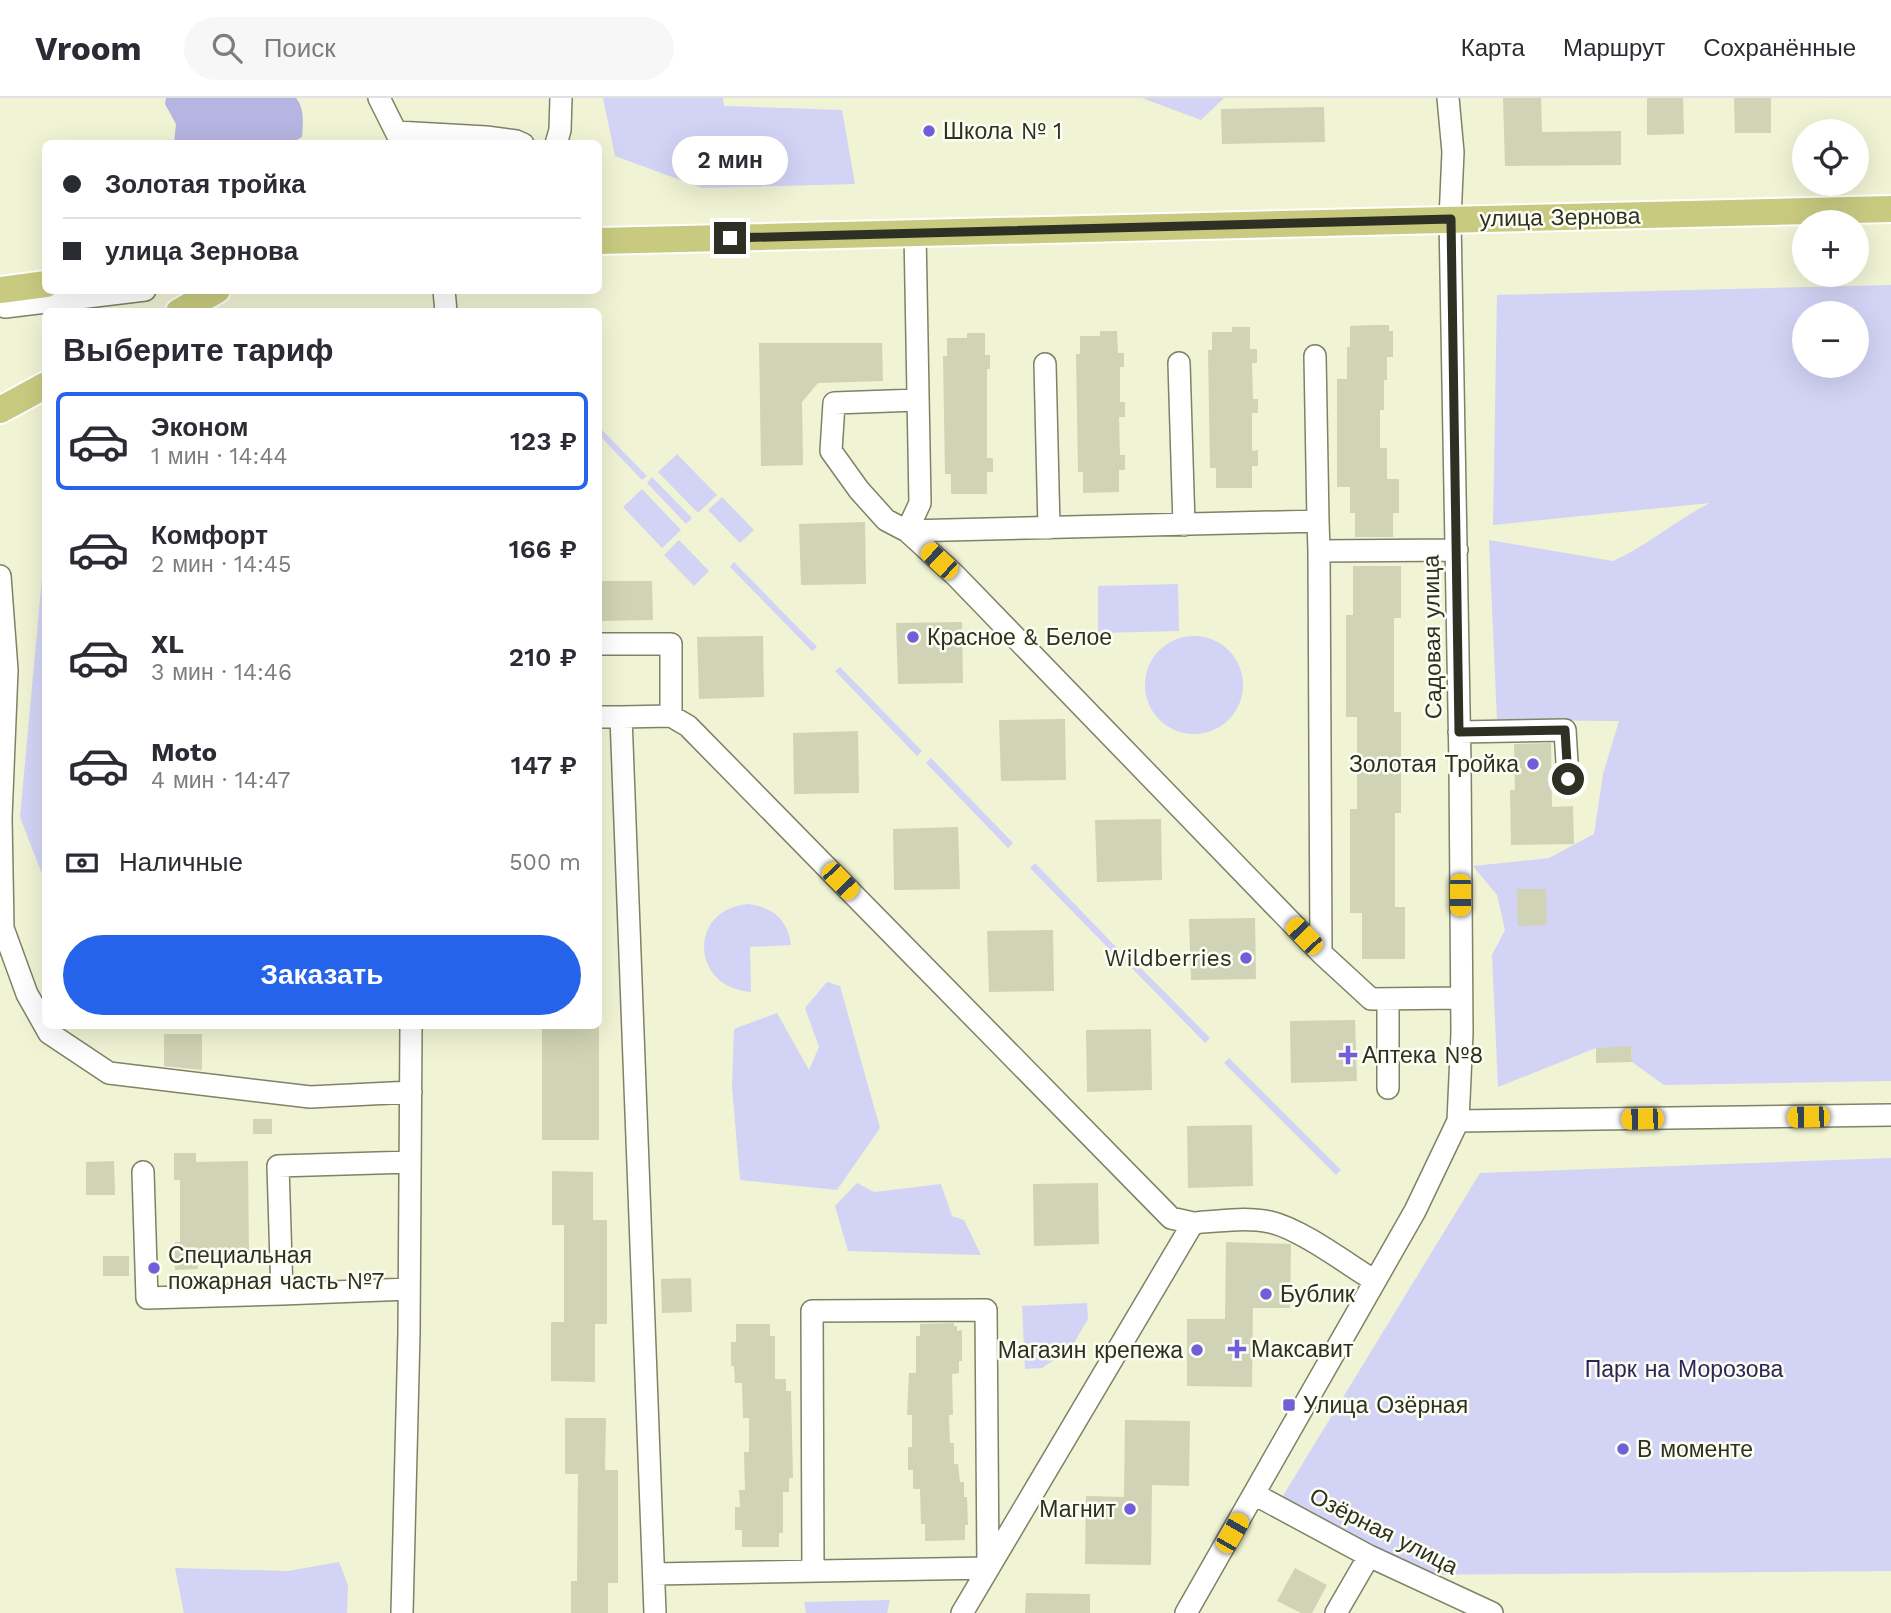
<!DOCTYPE html>
<html lang="ru">
<head>
<meta charset="utf-8">
<style>
  :root { --surface:#fff; --page:#f7f7f7; --text:#2b2b33; --muted:#7c7c81; --line:#e1e1e2; --accent:#2563eb }
  body { margin:0; font-family:"Work Sans",sans-serif; background:var(--page); color:var(--text); height:100vh; display:flex; flex-direction:column; font-size:26px; white-space:nowrap }
  * { box-sizing:border-box; margin:0 }
  p { font-size:23px; color:var(--muted) }
  .icon { flex:none; width:38px; height:38px; fill:none; stroke:currentColor; stroke-width:2; stroke-linecap:round; stroke-linejoin:round }
  .map { position:relative; flex:1; overflow:hidden }
  .drawer { position:absolute; left:42px; top:210px; width:560px; height:721px; display:flex; flex-direction:column; background:var(--surface); border-radius:10px; box-shadow:0 7px 28px #0002 }
  .drawer>* { flex:none }
  .banner { position:absolute; left:42px; top:42px; width:560px; height:154px; border-radius:10px; box-shadow:0 7px 28px #0002; display:grid; align-content:center; height:154px; padding:0 21px; background:var(--surface) }
  .buttons { position:absolute; left:1792px; top:21px; display:grid; gap:14px }
  .buttons a { display:grid; place-items:center; width:77px; height:77px; border-radius:50%; background:var(--surface); box-shadow:0 7px 28px #0002; font-size:35px }
  .end { position:absolute; width:32px; height:32px; margin:-16px; border:9px solid #2f3024; background:#fff; box-shadow:0 0 0 4px #fff }
  .from { border-radius:50% }
  .bubble { position:absolute; height:49px; border-radius:24px; background:var(--surface); box-shadow:0 7px 28px #0002; font-size:23px; font-weight:600; line-height:49px; text-align:center }
  .car { position:absolute; width:21px; height:42px; margin:-21px -10px; border-radius:9px; box-shadow:0 0 5px 2px #0007; background:linear-gradient(#f5c518 24%,#345 0 40%,#f5c518 0 76%,#345 0 86%,#f5c518 0) }
  .banner b { display:flex; align-items:center; gap:24px; height:66px; font-size:26px }
  .banner b+b { border-top:2px solid var(--line) }
  .banner i { width:18px; height:18px; background:var(--text) }
  ul { padding:0; list-style:none }
  li { display:flex; align-items:center; gap:21px; height:98px; margin:0 14px 10px; padding:0 7px; border:4px solid transparent; border-radius:10px }
  li div { flex:1 }
  li b { display:block; font-size:26px }
  li em { font-style:normal; font-weight:600 }
  li.selected { border-color:var(--accent) }
  li>.icon { width:63px; height:63px; stroke-width:1.5 }
  h2 { padding:0 21px; font-size:32px; line-height:84px }
  .pay { display:flex; align-items:center; gap:18px; height:77px; padding:0 21px; font-size:26px }
  .pay p { margin-inline-start:auto }
  .action { display:flex; gap:14px; margin-top:auto; padding:14px 21px }
  .action a { flex:1; height:80px; border-radius:42px; background:var(--accent); color:#fff; font-size:28px; font-weight:600; line-height:80px; text-align:center }
  header { display:flex; align-items:center; gap:42px; box-sizing:border-box; height:98px; padding:0 35px; background:var(--surface); border-bottom:2px solid var(--line) }
  header strong { font-size:33px }
  nav { display:flex; gap:38px; margin-inline-start:auto; font-size:24px }
  .search { width:490px; height:63px; background:var(--page); display:flex; align-items:center; gap:18px; box-sizing:border-box; padding:0 24px; border-radius:38px; color:var(--muted); font-size:26px }
  .map>svg:first-child { display:block }
  .green { fill:#d3d3f6; fill-rule:evenodd }
  .water { fill:#b6b5e1 }
  .building { fill:#d0d3b5 }
  .lines { fill:none; stroke-linecap:round; stroke-linejoin:round }
  .minor-casing { stroke:#7f8265; stroke-width:24 }
  .major-casing { stroke:#fff; stroke-width:30 }
  .minor { stroke:#fff; stroke-width:21 }
  .major { stroke:#c8cb7f; stroke-width:26 }
  .route { stroke:#2f3024; stroke-width:9 }
  .poi-dot { fill:#715fd9; stroke:#fdfef2; stroke-width:2.5 }
  .labels { text-anchor:middle; stroke-width:5; stroke-linejoin:round; paint-order:stroke }
  .poi-label { font-size:23px; fill:#2f3024; stroke:#fdfef2; text-anchor:start }
  .street-label { font-size:23px; fill:#2f3024; stroke:#fdfef2 }
  .park-label { font-size:23px; fill:#2d265b; stroke:#fdfef2 }
</style>
</head>
<body>
<header>
<strong>Vroom</strong>
<div class="search"><svg class="icon" aria-label="search" viewBox="0 0 24 24"><circle cx="10" cy="10" r="6"/><path d="M15 15l6 6"/></svg>Поиск</div>
<nav><a>Карта</a><a>Маршрут</a><a>Сохранённые</a></nav>
</header>
<div class="map">
<svg width="1891" height="1515" viewBox="0 0 1891 1515">
  <rect width="100%" height="100%" fill="#f0f3d4"/>
  <path class="green" d="M603,0h120l1,8 118,4 13,74 -153,4 -87,-32z
    M1142,0h82l-23,22z
    M1891,187v796l-227,4 -32,-23 -1,-15 -35,1 -98,39 -6,-132 13,-25 -8,-35 -24,-29 76,-8 45,-24 9,-60 16,-53 -122,-1 -8,-180 124,21c34,-15 63,-41 97,-58l-217,22 4,-230zM1804,215h53v53h-53z
    M598,328l49,50 -5,4 -43,-45z
    M677,356l40,41 -19,18 -40,-41z
    M652,379l40,41 -6,6 -39,-41z
    M642,391l39,41 -19,18 -39,-41z
    M722,399l32,33 -14,13 -32,-33z
    M679,442l30,31 -15,15 -30,-31z
    M45,447v337l-25,-65z
    M734,464l83,85 -5,4 -82,-84z
    M1178,486l1,47 -81,2v-47z
    M1145 587a49 49 0 1 1 98 0a49 49 0 1 1-98 0Z
    M840,569l82,84 -5,5 -82,-85z
    M931,660l82,85 -5,5 -82,-85z
    M1035,765l82,85 -5,4 -82,-84z
    M748,806c25,3 40,16 43,41l-41,2 1,45c-61,-4 -63,-83 -3,-88z
    M1127,856l83,84 -5,5 -82,-84z
    M827,884l13,4 40,142 -43,62 -97,-10 -8,-93 2,-58 43,-16 32,57 10,-23 -14,-39z
    M1229,960l112,112 -5,5 -112,-112z
    M1891,1060v413l-497,4 -113,-76 199,-326z
    M857,1085l17,9 67,-8 11,32 12,4 17,35 -133,-4 -13,-45z
    M1087,1205l1,16 -17,29 -29,20 -17,1 -3,-63z
    M339,1464l9,23 -1,28h-163l-9,-45 113,3z
    M890,1502l-3,13h-81l-2,-11z"/>
  <path class="water" d="M166,0h130c9,11 7,26 6,39l-10,6h-118l2,-19 -11,-20z"/>
  <path class="building" d="M1503,0h38l1,34 79,-1v34l-116,1z
    M1647,0h36l1,36 -37,1z
    M1734,0h37v35h-36z
    M1324,9l1,35 -103,2 -1,-35z
    M1373,227h16v6h4v26h-6v23h-3v30h-4v38h7v31h12v34h-6v24h-38v-24h-5v-26h-13v-108h10v-32h3v-21z
    M1232,229h18v22h7v14h-5l1,36h5v14h-6v38l6,-1v16h-6v22h-36v-20h-6l-2,-118h4v-18h20z
    M1100,233h17l1,22h6v14h-4v35h5v15h-6l1,38h5v15h-6v22l-36,1v-21h-5l-2,-118h4v-18h20z
    M967,235h18v22h5v14h-3v89h6v14h-6v22h-36v-20h-6l-2,-118h4v-18h20z
    M759,245h123l1,38 -65,2 -16,19 1,63 -42,1z
    M865,424l1,62 -65,1 -2,-61z
    M1353,468h48v52h-7v94h7v101h-6v94h10v52h-43v-46h-12v-104h7v-92h-11v-102h7z
    M598,483h54l1,39 -55,1z
    M962,524l1,61 -65,1 -2,-61z
    M763,538l1,61 -65,2 -2,-62z
    M1065,621l1,61 -65,1 -2,-61z
    M858,633l1,62 -65,1 -1,-61z
    M1551,645l1,64 21,-1 1,38 -63,1 -1,-55h5l-1,-46z
    M1161,721l1,61 -65,2 -2,-62z
    M958,729l2,62 -66,1 -1,-61z
    M1517,791h29l1,36 -29,1z
    M1255,820l1,61 -65,1 -2,-61z
    M1053,832l1,61 -65,1 -2,-61z
    M1355,922l2,61 -66,2 -1,-62z
    M542,928h57v114h-57z
    M1151,931l1,61 -65,2 -1,-62z
    M164,936h38v36l-38,-4z
    M1631,948l1,16 -36,1v-15z
    M253,1021h19v15h-19z
    M1252,1027l1,61 -65,2 -1,-62z
    M174,1055h22v9l52,-1 1,97 -52,1 1,10 -23,1v-28h5v-62h-6z
    M114,1063l1,34h-29v-33z
    M552,1073l41,1v48h14v104h-12v58l-44,-1v-59h13v-97h-12z
    M1098,1085l1,61 -65,2 -1,-62z
    M1226,1144l65,2 -1,64h-37l-1,79 -65,-1v-67h38z
    M103,1158h26v20h-26z
    M691,1180l1,34 -30,1 -1,-34z
    M954,1225v3h3v5l5,-1v31h-3v12l-7,1 1,41h-4l1,28h4v21h4l2,18h4v15h3l1,28h-3v15l-40,1v-17h-4l-1,-35h-7v-19h-5v-23h4v-32h-5l2,-42h7v-37h4v-12z
    M736,1226h34v12h5v43h11v12h5l2,87h-4v14h-6v41h-4v14h-37v-17h-7v-23h5l-1,-17h6l-1,-38h5v-34h-6l-1,-35h-7l-1,-17h-3v-24h5z
    M565,1320h41l-1,52h13v113h-10v30h-37v-32h6l1,-107h-13z
    M1125,1322l65,1 -1,65 -37,-1 -1,80 -66,-1 1,-68 38,1z
    M1295,1470l32,17 -15,28h-11l-24,-12z
    M1026,1495l64,1v19h-65z"/>
  <g class="lines">
    <g class="minor-casing">
      <path id="minor" d="M379,0l23,46
        M397,34l89,5 30,4 7,3
        M556,46l4,-14 1,-32
        M915,134l5,271 -13,28 48,44 366,378 50,46 90,-1
        M444,192l2,22
        M0,206l5,3 140,-17
        M1315,258l3,165
        M1179,265l5,162
        M1045,266l4,164
        M918,302l-84,3 -3,48 28,39 27,30 21,11 411,-10 1,30
        M0,478l7,94 -6,148 2,110 24,66 22,39 60,40 201,24 101,-5
        M598,546h73v72
        M598,619h23l34,896
        M621,619l50,-1 17,10 483,492 22,5
        M1459,634l106,-2 3,49
        M1321,855l-2,-402 138,-1
        M1388,901v89
        M1458,1023l433,-6
        M143,1074l4,126 135,-4
        M409,1191l-127,5 -4,-128 132,-4
        M1254,1396l115,62 123,57
        M654,1476c111,-2 222,-5 334,-6l-2,-258 -174,1 1,260
        M402,1515l7,-280 2,-307
        M962,1515l231,-390c25,-2 53,-6 77,-1 31,7 77,42 105,59
        M1186,1515l229,-402 43,-90 4,-88 -2,-268 -10,-546 3,-67 -5,-54
        M1336,1515l33,-57"/>
    </g>
    <g class="major-casing">
      <path id="major" d="M598,143l1293,-32
        M0,192l46,-6
        M179,214l38,-22
        M0,312l46,-25"/>
    </g>
    <use href="#minor" class="minor"/>
    <use href="#major" class="major"/>
  </g>
  <g class="lines">
    <path class="route" d="M730,140l721,-19 8,513 106,-2 3,49"/>
  </g>
  <g class="poi-dot">
    <circle cx="929" cy="33" r="7"/>
    <circle cx="913" cy="539" r="7"/>
    <circle cx="1533" cy="666" r="7"/>
    <circle cx="1246" cy="860" r="7"/>
    <path d="M1344.5 946.5h7v7h7v7h-7v7h-7v-7h-7v-7h7z"/>
    <circle cx="154" cy="1170" r="7"/>
    <circle cx="1266" cy="1196" r="7"/>
    <path d="M1233.5 1240.5h7v7h7v7h-7v7h-7v-7h-7v-7h7z"/>
    <circle cx="1197" cy="1252" r="7"/>
    <rect x="1282" y="1300" width="14" height="14" rx="3.5"/>
    <circle cx="1623" cy="1351" r="7"/>
    <circle cx="1130" cy="1411" r="7"/>
  </g>
  <g class="labels">
    <g class="poi-label">
      <text x="943" y="41">Школа № 1</text>
      <text x="927" y="547">Красное &amp; Белое</text>
      <text x="1519" y="674" text-anchor="end">Золотая Тройка</text>
      <text x="1232" y="868" text-anchor="end">Wildberries</text>
      <text x="1362" y="965">Аптека №8</text>
      <text x="168" y="1165">Специальная<tspan x="168" dy="26">пожарная часть №7</tspan></text>
      <text x="1280" y="1204">Бублик</text>
      <text x="1251" y="1259">Максавит</text>
      <text x="1183" y="1260" text-anchor="end">Магазин крепежа</text>
      <text x="1303" y="1315">Улица Озёрная</text>
      <text x="1637" y="1359">В моменте</text>
      <text x="1116" y="1419" text-anchor="end">Магнит</text>
    </g>
    <g class="street-label">
      <text transform="translate(1560 119) rotate(-1)" y="8">улица Зернова</text>
      <text transform="translate(1432 539) rotate(-91)" y="8">Садовая улица</text>
      <text transform="translate(1384 1433) rotate(27)" y="8">Озёрная улица</text>
    </g>
    <g class="park-label">
      <text x="1684" y="1279">Парк на Морозова</text>
    </g>
  </g>
</svg>
<div class="buttons">
<a><svg class="icon" aria-label="locate" viewBox="0 0 24 24"><circle cx="12" cy="12" r="6"/><path d="M12 2v4M12 18v4M2 12h4M18 12h4"/></svg></a>
<a>+</a>
<a>−</a>
</div>
<i class="end from" style="left:1568px;top:681px"></i>
<i class="end" style="left:730px;top:140px"></i>
<div class="bubble" style="left:672px;top:38px;width:116px">2 мин</div>
<i class="car" style="left:939px;top:463px;rotate:313deg"></i>
<i class="car" style="left:840px;top:783px;rotate:136deg"></i>
<i class="car" style="left:1460px;top:797px;rotate:180deg"></i>
<i class="car" style="left:1304px;top:838px;rotate:316deg"></i>
<i class="car" style="left:1808px;top:1019px;rotate:269deg"></i>
<i class="car" style="left:1642px;top:1021px;rotate:269deg"></i>
<i class="car" style="left:1232px;top:1435px;rotate:30deg"></i>
<div class="banner">
<b><i class="from"></i>Золотая тройка</b>
<b><i></i>улица Зернова</b>
</div>
<section class="drawer">
<h2>Выберите тариф</h2>
<ul>
<li class="selected"><svg class="icon" aria-label="car" viewBox="0 0 24 24"><path d="M5 17H2v-5l4-1 3-4h7l3 4 3 1v5h-3M9 17h6M6 11h13"/><circle cx="7" cy="17" r="2"/><circle cx="17" cy="17" r="2"/></svg><div><b>Эконом</b><p>1 мин · 14:44</p></div><em>123 ₽</em></li>
<li><svg class="icon" aria-label="car" viewBox="0 0 24 24"><path d="M5 17H2v-5l4-1 3-4h7l3 4 3 1v5h-3M9 17h6M6 11h13"/><circle cx="7" cy="17" r="2"/><circle cx="17" cy="17" r="2"/></svg><div><b>Комфорт</b><p>2 мин · 14:45</p></div><em>166 ₽</em></li>
<li><svg class="icon" aria-label="car" viewBox="0 0 24 24"><path d="M5 17H2v-5l4-1 3-4h7l3 4 3 1v5h-3M9 17h6M6 11h13"/><circle cx="7" cy="17" r="2"/><circle cx="17" cy="17" r="2"/></svg><div><b>XL</b><p>3 мин · 14:46</p></div><em>210 ₽</em></li>
<li><svg class="icon" aria-label="car" viewBox="0 0 24 24"><path d="M5 17H2v-5l4-1 3-4h7l3 4 3 1v5h-3M9 17h6M6 11h13"/><circle cx="7" cy="17" r="2"/><circle cx="17" cy="17" r="2"/></svg><div><b>Moto</b><p>4 мин · 14:47</p></div><em>147 ₽</em></li>
</ul>
<div class="pay"><svg class="icon" aria-label="cash" viewBox="0 0 24 24"><path d="M3 7h18v10H3z"/><circle cx="12" cy="12" r="2"/></svg>Наличные<p>500 m</p></div>
<div class="action"><a>Заказать</a></div>
</section>
</div>
</body>
</html>
